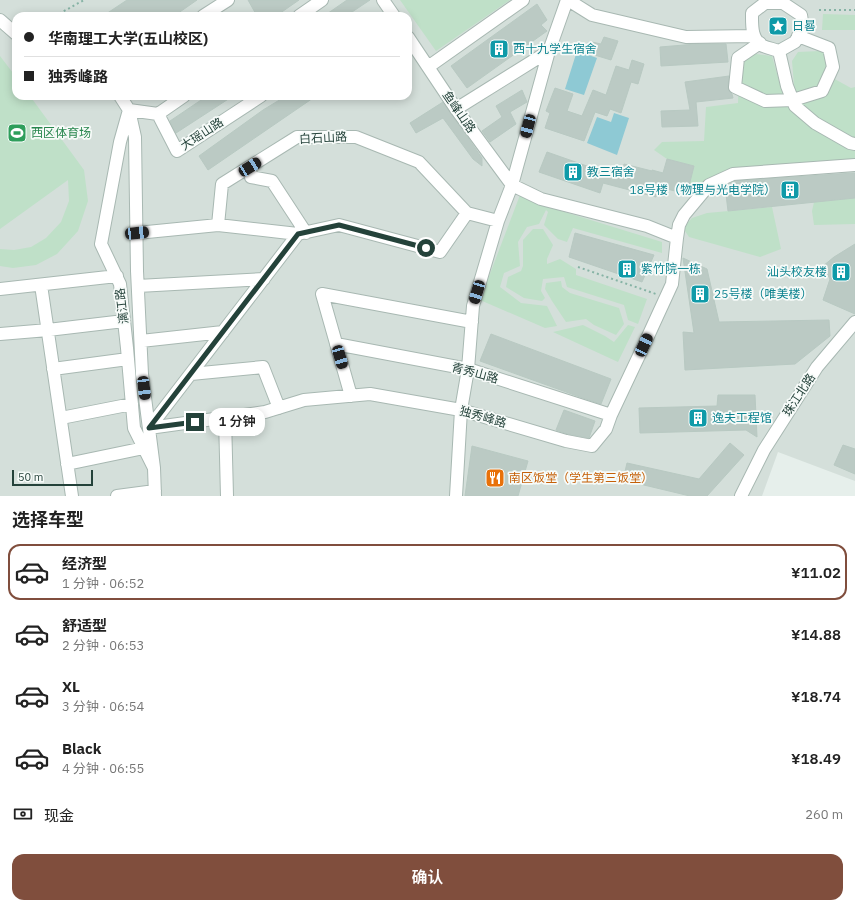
<!DOCTYPE html>
<html lang="zh">
<head>
<meta charset="utf-8">
<style>
  :root { --surface:#fff; --page:#f2f2f2; --text:#222; --muted:#767676; --line:#e0e0e0; --accent:#804e3d }
  body { margin:0; font-family:"IBM Plex Sans","Noto Sans SC",sans-serif; background:var(--page); color:var(--text); height:100vh; display:flex; flex-direction:column; font-size:15px; white-space:nowrap }
  * { box-sizing:border-box; margin:0 }
  p { font-size:13px; color:var(--muted) }
  .icon { flex:none; width:22px; height:22px; fill:none; stroke:currentColor; stroke-width:2; stroke-linecap:round; stroke-linejoin:round }
  .map { position:relative; height:496px; overflow:hidden }
  .details { display:flex; flex-direction:column; background:var(--surface); flex:1 }
  .details>* { flex:none }
  .hud { position:absolute; left:12px; top:12px; width:400px; height:88px; border-radius:12px; box-shadow:0 2px 10px #0003; display:grid; align-content:center; height:88px; padding:0 12px; background:var(--surface) }
  .scale { position:absolute; left:12px; bottom:10px; width:81px; box-sizing:border-box; padding-left:4px; border:2px solid #24423a; border-top:0; font-size:11px; line-height:14px; white-space:nowrap; color:#24423a; -webkit-text-stroke:3px #f7fbf9; paint-order:stroke }
  .end { position:absolute; width:18px; height:18px; margin:-9px; border:5px solid #24423a; background:#fff; box-shadow:0 0 0 2px #fff }
  .from { border-radius:50% }
  .bubble { position:absolute; height:28px; border-radius:12px; background:var(--surface); box-shadow:0 2px 10px #0003; font-size:13px; font-weight:600; line-height:28px; text-align:center }
  .car { position:absolute; width:12px; height:24px; margin:-12px -6px; border-radius:5px; box-shadow:0 0 3px 1px #0007; background:linear-gradient(#222 24%,#8ab4d8 0 40%,#222 0 76%,#8ab4d8 0 86%,#222 0) }
  .hud b { display:flex; align-items:center; gap:14px; height:38px; font-size:15px }
  .hud b+b { border-top:1px solid var(--line) }
  .hud i { width:10px; height:10px; background:var(--text) }
  ul { padding:0; list-style:none }
  li { display:flex; align-items:center; gap:12px; height:56px; margin:0 8px 6px; padding:0 4px; border:2px solid transparent; border-radius:12px }
  li div { flex:1 }
  li b { display:block; font-size:15px }
  li em { font-style:normal; font-weight:600 }
  li.selected { border-color:var(--accent) }
  li>.icon { width:36px; height:36px; stroke-width:1.5 }
  h2 { padding:0 12px; font-size:18px; line-height:48px }
  .pay { display:flex; align-items:center; gap:10px; height:44px; padding:0 12px; font-size:15px }
  .pay p { margin-inline-start:auto }
  .cta { display:flex; gap:8px; margin-top:auto; padding:8px 12px }
  .cta a { flex:1; height:46px; border-radius:12px; background:var(--accent); color:#fff; font-size:16px; font-weight:600; line-height:46px; text-align:center }
  .map>svg:first-child { display:block }
  .built { fill:#d4dfda; fill-rule:evenodd }
  .green { fill:#bfe0c8 }
  .water { fill:#8ec9d4 }
  .building { fill:#bbcac4; stroke:#b8c9c2 }
  .lines { fill:none; stroke-linecap:round; stroke-linejoin:round }
  .minor-casing { stroke:#a8b8b2; stroke-width:14 }
  .path { stroke:#86b3a5; stroke-width:2; stroke-dasharray:2 3; stroke-linecap:butt }
  .minor { stroke:#fff; stroke-width:12 }
  .route { stroke:#24423a; stroke-width:5 }
  .labels { text-anchor:middle; stroke-width:3.5; stroke-linejoin:round; paint-order:stroke }
  .culture-label { font-size:12px; fill:#0d838f; stroke:#f7fbf9; text-anchor:start }
  .street-label { font-size:12px; fill:#24423a; stroke:#f7fbf9 }
  .leisure-label { font-size:12px; fill:#27864d; stroke:#f7fbf9; text-anchor:start }
  .food-label { font-size:12px; fill:#c56008; stroke:#f7fbf9; text-anchor:start }
</style>
</head>
<body>
<div class="map">
<svg width="855" height="496" viewBox="0 0 855 496">
  <rect width="100%" height="100%" fill="#e6efeb"/>
  <path class="built" d="M0,0h855v481l-77,-29 -16,44h-762zM16,16h392v80h-392z"/>
  <path class="green" d="M400,0h110l-74,51z
    M823,14l32,1v15h-33z
    M820,51l8,3 3,23 20,11 4,-1v51l-22,-9 -22,-14 -16,-18 -3,-36 6,-9z
    M756,54l16,2 13,46 70,48v11l-129,11 -32,25 -6,-9 6,-22 -27,-7 -13,-9 8,-8 42,-1 2,-34 32,-4 1,-32 7,-16z
    M0,56l16,21v19h14l54,74 4,31 -10,30 -21,23 -21,11 -23,3 -13,-2v-17l14,1 17,-3 15,-9 15,-16 8,-21 -1,-21 -68,49z
    M520,195l22,10 120,37v11l-89,-25 -6,14 -9,-3 -14,-14 4,-13 -2,-2 -7,14 -12,3 -9,15 2,24 -16,7 -4,14 21,16 26,3 10,20 -12,2 -65,-28z
    M855,198v26l-41,1 -2,-14 2,-9z
    M772,207l9,42 -21,8 -71,-20 -6,-9 9,-10 15,-5z
    M533,229h10l10,16 -6,14v5l13,-5 16,10v6l71,24 -9,25 -10,-4 -4,-15 -57,-18 -3,-10 -21,2 -2,12 4,7 -3,3 -18,-3 -18,-11 2,-10 13,-6 2,-5v-26z
    M561,281l1,6 8,6 49,15 5,16 -8,11 -22,-10 -8,-6 -20,3 -14,-21 -7,-12 1,-6z
    M583,325l22,11 9,6 14,-17 7,2 -17,35 -65,-30z"/>
  <path class="water" d="M577,51l20,7 -13,37 -19,-6z
    M614,113l15,5 -12,37 -30,-12 10,-26 14,5z"/>
  <path class="building" d="M127,0h70l-23,16h-71z
    M248,0h51l-23,16h-11l-3,-2 -5,2z
    M347,0h23l-24,16h-22z
    M537,4l10,16 -6,5 6,6 -80,57 -16,-22z
    M604,37l14,4 -7,19 -23,-7 4,-11 9,2z
    M696,44h30l2,18 -67,4 -1,-19z
    M632,60l12,4 -6,20 -7,-2 -10,31 -11,-4 -3,7 -12,-4 -11,29 -39,-13 5,-15 -4,-2 9,-23 18,6 -6,17 15,5 11,-26 13,5 10,-29 13,4z
    M729,76l-1,11 1,4 3,3 1,4 -37,4 2,24 -36,1 -1,-16 29,-1 -5,-28z
    M522,90l5,12 -17,10 6,12 -26,18 -8,-11 20,-14 -6,-11z
    M207,96h26l-57,37 -6,-12z
    M286,96h30l-108,74 -9,-14 64,-46z
    M443,102l39,56v8l-9,-7 -30,-41 -27,15 -6,-10z
    M547,152l74,26 3,-14 28,7v-1l11,3 4,-14 27,7 -7,28 -28,-7 -3,10 -53,-14 -3,10 -61,-21z
    M853,173h2v25l-127,13 -3,-25 10,-5z
    M575,233l79,22 -12,27 -73,-25z
    M855,244v70l-32,-14 7,-21 -7,-13 11,-9z
    M683,258l24,11 12,53 110,-2 1,16 -35,28 -110,6 -2,-38 11,1z
    M491,334l120,45 -10,25 -21,-7 -100,-36z
    M718,395h37l2,42 -11,-7 -106,3 -1,-25 78,-2z
    M564,410l31,11 -6,17 -21,-4 -12,-4z
    M730,443l14,12 -37,41h-17l-67,-16 4,-17 72,16z
    M843,445l12,4v25l-21,-9z
    M472,446l56,15 -10,35h-53z"/>
  <g class="lines">
    <g class="minor-casing">
      <path id="minor" d="M383,0l11,16
        M568,0l24,15 94,22 67,-1
        M765,3h18l18,12 2,13 -8,14 -16,9c-6,-2 -11,-3 -16,-5 -12,-6 -11,-21 -11,-33z
        M203,16l25,-16
        M299,16l23,-16
        M0,20l16,14
        M408,37l48,72 56,76 29,14 106,27 30,12 2,-13 5,-10 25,-30 24,-11 122,-9
        M760,43l-22,15 -3,29 30,14 28,-1 29,-9 11,-24 -4,-19 -31,-12
        M779,51l8,35 8,20 20,17 35,20 5,1
        M428,67l95,-67
        M120,96l9,14 -9,32 -19,102 19,40 7,64 7,80 20,40 1,28
        M456,109l93,-58
        M158,114l19,37 84,-55
        M250,167l1,10 21,4 34,52
        M218,225l4,-41 75,-47h59l63,25 48,51 31,8
        M137,233l81,-8 80,9
        M41,285l31,211
        M138,286l126,-7
        M0,289l117,-13
        M0,334l48,-4 76,-9
        M141,341l82,-9
        M336,344l132,25 143,46
        M53,369l75,-10
        M191,374l72,-7 16,41
        M351,396l-29,-102 150,28
        M61,418l71,-14
        M225,418l2,78
        M149,428l116,-16 39,-12 66,-6 91,16 105,31 26,5 14,-17 5,-14 33,-70 28,-61 5,-46
        M149,428l149,-194 41,-9 101,27 27,-39
        M67,464l77,-16
        M154,468l-12,-94 -5,-103 -2,-134 -6,-27 29,4 26,-18
        M117,496l38,-5
        M456,496l5,-86 7,-41 5,-63 25,-85 14,-36 37,-134 18,-51
        M741,496l23,-46 53,-83 38,-45"/>
    </g>
    <path class="path" d="M819,10h36
      M55,16l29,-16
      M578,267l78,27"/>
    <use href="#minor" class="minor"/>
  </g>
  <g class="lines">
    <path class="route" d="M195,422l-46,6 149,-194 41,-9 87,23"/>
  </g>
  <defs>
    <g id="sight-square" transform="scale(1)"><rect x="-9" y="-9" width="18" height="18" rx="4" fill="#0f9aa8" stroke="#f7fbf9"/><path d="M0-6L1.8-2.2L6-1.7L2.9 1.2L3.7 5.4L0 3.3L-3.7 5.4L-2.9 1.2L-6-1.7L-1.8-2.2Z" fill="#fff"/></g>
    <g id="building-square" transform="scale(1)"><rect x="-9" y="-9" width="18" height="18" rx="4" fill="#0f9aa8" stroke="#f7fbf9"/><path d="M-4-6H4V6H1V3H-1V6H-4ZM-2.5-4.3h1.7v1.8h-1.7ZM.8-4.3h1.7v1.8H.8ZM-2.5-1h1.7V.8h-1.7ZM.8-1h1.7V.8H.8Z" fill="#fff"/></g>
    <g id="stadium-square" transform="scale(1)"><rect x="-9" y="-9" width="18" height="18" rx="4" fill="#2e9e5b" stroke="#f7fbf9"/><path d="M0-5a6.5 5 0 1 0 0 10a6.5 5 0 1 0 0-10ZM-3.5-1.8h7v3.6h-7Z" fill="#fff"/></g>
    <g id="restaurant-square" transform="scale(1)"><rect x="-9" y="-9" width="18" height="18" rx="4" fill="#e8710a" stroke="#f7fbf9"/><path d="M-5-6h1v4h1v-4h1v4h1v-4h1v5L-1.5 .5V6h-2V.5L-5-1ZM5-6V6H3V1.5H1.5Q1.5-4 5-6Z" fill="#fff"/></g>
  </defs>
  <g fill-rule="evenodd">
    <use href="#sight-square" x="778" y="26"/>
    <use href="#building-square" x="499" y="49"/>
    <use href="#stadium-square" x="17" y="133"/>
    <use href="#building-square" x="573" y="172"/>
    <use href="#building-square" x="790" y="190"/>
    <use href="#building-square" x="627" y="269"/>
    <use href="#building-square" x="841" y="272"/>
    <use href="#building-square" x="700" y="294"/>
    <use href="#building-square" x="698" y="418"/>
    <use href="#restaurant-square" x="495" y="478"/>
  </g>
  <g class="labels">
    <g class="culture-label">
      <text x="792" y="30">日晷</text>
      <text x="513" y="53">西十九学生宿舍</text>
      <text x="587" y="176">教三宿舍</text>
      <text x="776" y="194" text-anchor="end">18号楼（物理与光电学院）</text>
      <text x="641" y="273">紫竹院一栋</text>
      <text x="827" y="276" text-anchor="end">汕头校友楼</text>
      <text x="714" y="298">25号楼（唯美楼）</text>
      <text x="712" y="422">逸夫工程馆</text>
    </g>
    <g class="street-label">
      <text transform="translate(459 112) rotate(55)" y="4">鱼峰山路</text>
      <text transform="translate(202 134) rotate(-33)" y="4">大瑶山路</text>
      <text transform="translate(323 138) rotate(-3)" y="4">白石山路</text>
      <text transform="translate(122 306) rotate(-97)" y="4">漓江路</text>
      <text transform="translate(475 373) rotate(15)" y="4">青秀山路</text>
      <text transform="translate(799 395) rotate(-57)" y="4">珠江北路</text>
      <text transform="translate(483 417) rotate(16)" y="4">独秀峰路</text>
    </g>
    <g class="leisure-label">
      <text x="31" y="137">西区体育场</text>
    </g>
    <g class="food-label">
      <text x="509" y="482">南区饭堂（学生第三饭堂）</text>
    </g>
  </g>
</svg>
<div class="scale">50 m</div>
<i class="end from" style="left:426px;top:248px"></i>
<i class="end" style="left:195px;top:422px"></i>
<div class="bubble" style="left:209px;top:408px;width:56px">1 分钟</div>
<i class="car" style="left:528px;top:126px;rotate:195deg"></i>
<i class="car" style="left:250px;top:167px;rotate:58deg"></i>
<i class="car" style="left:137px;top:233px;rotate:84deg"></i>
<i class="car" style="left:477px;top:292px;rotate:197deg"></i>
<i class="car" style="left:644px;top:345px;rotate:25deg"></i>
<i class="car" style="left:340px;top:357px;rotate:164deg"></i>
<i class="car" style="left:144px;top:388px;rotate:173deg"></i>
<div class="hud">
<b><i class="from"></i>华南理工大学(五山校区)</b>
<b><i></i>独秀峰路</b>
</div>
</div>
<section class="details">
<h2>选择车型</h2>
<ul>
<li class="selected"><svg class="icon" aria-label="car" viewBox="0 0 24 24"><path d="M5 17H2v-5l4-1 3-4h7l3 4 3 1v5h-3M9 17h6M6 11h13"/><circle cx="7" cy="17" r="2"/><circle cx="17" cy="17" r="2"/></svg><div><b>经济型</b><p>1 分钟 · 06:52</p></div><em>¥11.02</em></li>
<li><svg class="icon" aria-label="car" viewBox="0 0 24 24"><path d="M5 17H2v-5l4-1 3-4h7l3 4 3 1v5h-3M9 17h6M6 11h13"/><circle cx="7" cy="17" r="2"/><circle cx="17" cy="17" r="2"/></svg><div><b>舒适型</b><p>2 分钟 · 06:53</p></div><em>¥14.88</em></li>
<li><svg class="icon" aria-label="car" viewBox="0 0 24 24"><path d="M5 17H2v-5l4-1 3-4h7l3 4 3 1v5h-3M9 17h6M6 11h13"/><circle cx="7" cy="17" r="2"/><circle cx="17" cy="17" r="2"/></svg><div><b>XL</b><p>3 分钟 · 06:54</p></div><em>¥18.74</em></li>
<li><svg class="icon" aria-label="car" viewBox="0 0 24 24"><path d="M5 17H2v-5l4-1 3-4h7l3 4 3 1v5h-3M9 17h6M6 11h13"/><circle cx="7" cy="17" r="2"/><circle cx="17" cy="17" r="2"/></svg><div><b>Black</b><p>4 分钟 · 06:55</p></div><em>¥18.49</em></li>
</ul>
<div class="pay"><svg class="icon" aria-label="cash" viewBox="0 0 24 24"><path d="M3 7h18v10H3z"/><circle cx="12" cy="12" r="2"/></svg>现金<p>260 m</p></div>
<div class="cta"><a>确认</a></div>
</section>
</body>
</html>
